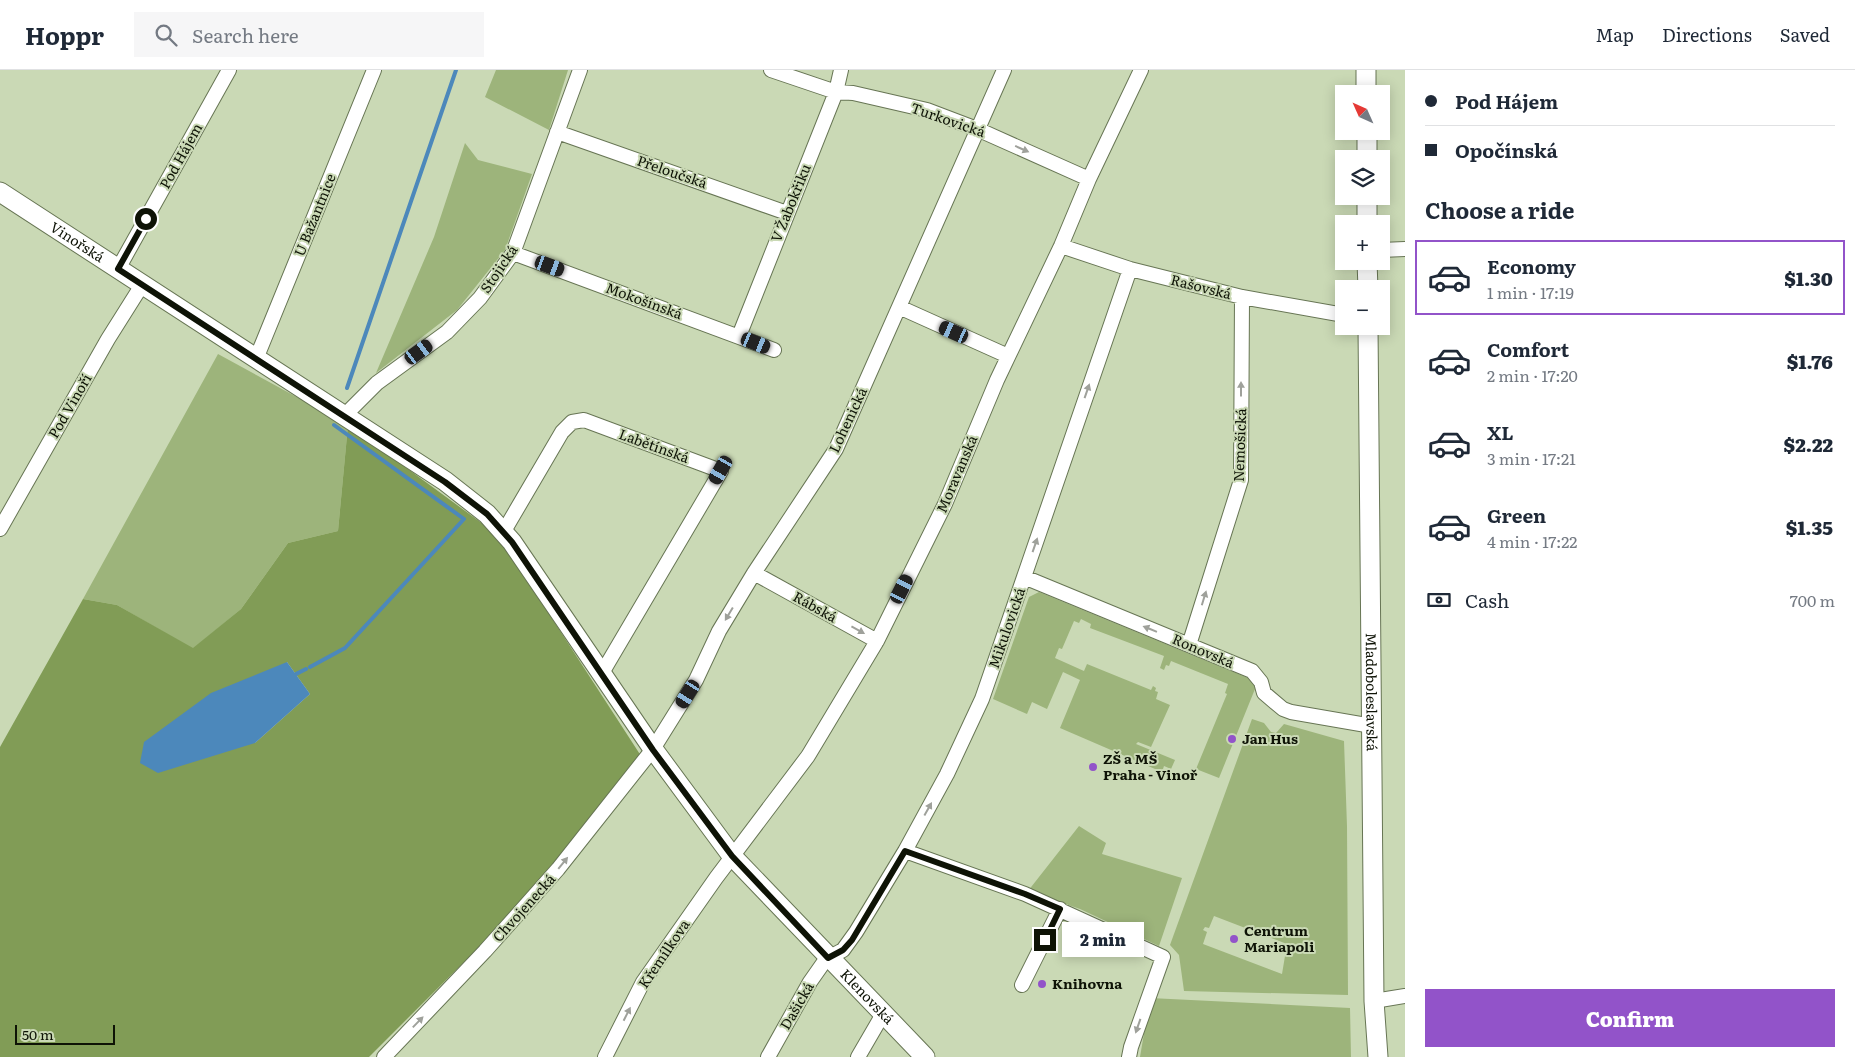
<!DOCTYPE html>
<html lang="en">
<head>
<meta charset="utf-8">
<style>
  :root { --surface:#fff; --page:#f6f6f7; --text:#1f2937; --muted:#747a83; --line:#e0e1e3; --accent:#9253c9 }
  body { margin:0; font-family:Literata,serif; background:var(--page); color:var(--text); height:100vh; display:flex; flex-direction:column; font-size:19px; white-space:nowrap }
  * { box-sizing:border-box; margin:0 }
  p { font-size:16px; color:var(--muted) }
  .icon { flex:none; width:28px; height:28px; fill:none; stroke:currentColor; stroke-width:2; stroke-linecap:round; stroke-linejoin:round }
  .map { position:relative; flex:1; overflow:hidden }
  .side { display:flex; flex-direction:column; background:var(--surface); width:450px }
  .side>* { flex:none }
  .guide { display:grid; align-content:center; height:110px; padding:0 20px; background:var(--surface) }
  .needle { width:32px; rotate:315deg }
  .tools { position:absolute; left:1335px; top:15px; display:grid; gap:10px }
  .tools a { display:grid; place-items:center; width:55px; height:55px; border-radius:0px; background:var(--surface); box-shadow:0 2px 12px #0003; font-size:25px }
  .scale { position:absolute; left:15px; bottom:12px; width:100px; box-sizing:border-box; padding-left:5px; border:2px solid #0e1306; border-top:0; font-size:14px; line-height:18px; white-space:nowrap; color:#0e1306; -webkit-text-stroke:4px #cad9b5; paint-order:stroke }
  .end { position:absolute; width:22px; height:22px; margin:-11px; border:6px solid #0e1306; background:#fff; box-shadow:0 0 0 2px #fff }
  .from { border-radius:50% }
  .bubble { position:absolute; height:35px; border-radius:0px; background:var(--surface); box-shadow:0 2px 12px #0003; font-size:16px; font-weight:800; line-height:35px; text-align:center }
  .car { position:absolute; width:15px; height:30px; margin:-15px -8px; border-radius:6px; box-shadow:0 0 4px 1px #0007; background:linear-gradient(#222 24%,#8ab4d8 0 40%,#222 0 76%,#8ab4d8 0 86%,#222 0) }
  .guide b { display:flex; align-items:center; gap:18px; height:48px; font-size:19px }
  .guide b+b { border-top:1px solid var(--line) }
  .guide i { width:12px; height:12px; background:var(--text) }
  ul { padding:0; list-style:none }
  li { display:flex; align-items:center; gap:15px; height:75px; margin:0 10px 8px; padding:0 10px; border:2px solid transparent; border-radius:0px }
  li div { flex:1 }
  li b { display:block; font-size:19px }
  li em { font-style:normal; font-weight:800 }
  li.active { border-color:var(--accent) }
  li>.icon { width:45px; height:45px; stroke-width:1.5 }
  h2 { padding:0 20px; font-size:22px; line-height:60px }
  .pay { display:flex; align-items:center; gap:12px; height:55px; padding:0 20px; font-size:19px }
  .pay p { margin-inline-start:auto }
  .cta { display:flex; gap:10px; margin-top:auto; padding:10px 20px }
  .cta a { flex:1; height:58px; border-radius:0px; background:var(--accent); color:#fff; font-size:20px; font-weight:800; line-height:58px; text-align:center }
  header { display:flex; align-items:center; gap:30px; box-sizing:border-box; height:70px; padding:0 25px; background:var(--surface); border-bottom:1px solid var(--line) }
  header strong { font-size:24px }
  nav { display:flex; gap:28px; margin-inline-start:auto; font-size:18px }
  .search { width:350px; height:45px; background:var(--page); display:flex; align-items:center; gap:12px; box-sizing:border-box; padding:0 18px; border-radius:0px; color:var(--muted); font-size:19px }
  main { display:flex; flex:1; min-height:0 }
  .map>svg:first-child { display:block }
  .green { fill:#9db47b; fill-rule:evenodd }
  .forest { fill:#819c56; fill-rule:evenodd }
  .water { fill:#4c88bb }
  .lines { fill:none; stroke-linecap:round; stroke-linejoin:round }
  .stream { stroke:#4c88bb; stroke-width:4 }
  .street-casing { stroke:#677554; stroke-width:16 }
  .secondary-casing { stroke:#677554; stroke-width:21 }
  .street { stroke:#fff; stroke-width:14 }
  .secondary { stroke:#fff; stroke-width:19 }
  .oneway { fill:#9fa19b }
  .route { stroke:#0e1306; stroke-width:6 }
  .poi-dot { fill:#9253c9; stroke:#cad9b5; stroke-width:2 }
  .labels { text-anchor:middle; stroke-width:4; stroke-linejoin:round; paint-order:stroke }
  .street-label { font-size:14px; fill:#0e1306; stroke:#cad9b5 }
  .poi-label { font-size:14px; font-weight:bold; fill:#0e1306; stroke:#cad9b5; text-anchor:start }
</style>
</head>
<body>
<header>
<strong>Hoppr</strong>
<div class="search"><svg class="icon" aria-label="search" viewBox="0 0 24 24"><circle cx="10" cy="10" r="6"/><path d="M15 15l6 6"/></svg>Search here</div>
<nav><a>Map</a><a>Directions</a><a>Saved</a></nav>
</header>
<main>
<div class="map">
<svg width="1405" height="987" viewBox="0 0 1405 987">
  <rect width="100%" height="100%" fill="#cad9b5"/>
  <path class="green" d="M496,0h72l-19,60 -64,-33z
    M465,73l13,17 54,14 -27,76 -48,60 -81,63 58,-136z
    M218,284l130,71 -10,106 -50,12 -47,66 -48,40 -76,-44 -34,-6z
    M1039,522l214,88 2,9 -36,89 -23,-9 31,-75 -2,-1 3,-9 -57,-23 -2,5 -3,-1 -2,5 -4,-2 4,-12 -74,-28 1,-4 -10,-5 -2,4 -5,-2 -12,28 -3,-1 -4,10 29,13 3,-7 64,26 2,-4 3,2 -1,3 3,1 -2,7 14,6 -19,42 -13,-5 -2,2 39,16 -4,9 -7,-3 -2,6 -102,-44 20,-48 -17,-8 -16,37 -15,-7 -5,12 -34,-15 36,-102z
    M1252,649l12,4 7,9 5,1 8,-9 60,17 3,85 1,169 -164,-4 -5,-36 -9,-10zM1214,846l73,28 -5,30 -79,-30 4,-12 -4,-2 2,-3 4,1z
    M1079,756l27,17 -4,11 80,24 -23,68 -79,-37 -52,-18z
    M1150,928l200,10 1,49h-211z"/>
  <path class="forest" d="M348,355l150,110 145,224 -147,171 -127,127h-369v-310l83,-148 34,6 76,43 48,-39 47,-66 50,-12zM287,592l23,32 -55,49z"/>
  <path class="water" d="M287,592l23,32 -55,49 -97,30 -18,-10 4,-21 67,-49z"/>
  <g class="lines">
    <path class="stream" d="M347,318l109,-318
      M310,597l35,-19 119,-129 -130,-94
      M296,604l10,-5"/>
    <g class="street-casing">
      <path id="street" d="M771,0l65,22 17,1 74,17 50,19 112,50
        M557,62l230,81
        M1061,176l69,23 112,28 102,18
        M1381,180l24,-1
        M513,183l261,97
        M118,199l111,-199
        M899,237l109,49
        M739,266l97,-244 5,-22
        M256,289l118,-289
        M344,346l33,-33 70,-51 33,-34 33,-45 67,-183
        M0,459l108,-190 34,-54
        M504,461l58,-99 10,-10 12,-2 137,51 -119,202
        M754,503l123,68
        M1024,507l228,94 9,11 3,11 19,16 8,3 81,14
        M1189,575l52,-165 1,-183
        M905,781l120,43 138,63 -32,90 -2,10
        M1022,915l38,-76
        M1374,931l31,-5
        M384,987l101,-106 73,-82 95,-120 43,-69 23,-49 35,-58 82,-124 168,-379
        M605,987l38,-75 73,-104 92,-122 69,-115 68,-137 52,-124 64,-134 28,-67 52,-109
        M768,987l42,-75 14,-20 4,-4 15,-8 13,-18 49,-81 42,-77 35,-75 148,-430
        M858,987l25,-43"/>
    </g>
    <g class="secondary-casing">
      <g id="secondary">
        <path d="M1366,0v24"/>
        <path d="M1367,61v28"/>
        <path id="s1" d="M0,122l445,289 42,33 25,28 141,207 79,107 193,201"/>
        <path d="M1367,126v28"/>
        <path d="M1367,191l1,28"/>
        <path id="s2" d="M1368,256l6,675 4,56"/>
      </g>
    </g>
    <use href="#street" class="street"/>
    <use href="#secondary" class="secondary"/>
  </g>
  <defs><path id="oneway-solid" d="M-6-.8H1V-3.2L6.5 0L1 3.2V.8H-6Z" transform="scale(1.25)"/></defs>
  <g class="oneway">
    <use href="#oneway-solid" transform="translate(1022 79) rotate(24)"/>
    <use href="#oneway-solid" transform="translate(1241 319) rotate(-90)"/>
    <use href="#oneway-solid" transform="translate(1087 321) rotate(-71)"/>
    <use href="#oneway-solid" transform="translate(1035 475) rotate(-71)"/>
    <use href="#oneway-solid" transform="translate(1204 528) rotate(-73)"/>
    <use href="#oneway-solid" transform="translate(729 544) rotate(121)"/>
    <use href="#oneway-solid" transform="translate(1150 559) rotate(-158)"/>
    <use href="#oneway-solid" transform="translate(858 560) rotate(29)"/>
    <use href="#oneway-solid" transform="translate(928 739) rotate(-61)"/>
    <use href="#oneway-solid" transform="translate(563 793) rotate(-51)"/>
    <use href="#oneway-solid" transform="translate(627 944) rotate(-63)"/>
    <use href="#oneway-solid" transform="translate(418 952) rotate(-46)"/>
    <use href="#oneway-solid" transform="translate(1138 956) rotate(109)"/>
  </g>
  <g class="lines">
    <path class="route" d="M146,149l-28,50 327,213 42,32 25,28 141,208 79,106 96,102 15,-8 9,-10 53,-89 120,43 35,15 -15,31"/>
  </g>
  <g class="poi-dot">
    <circle cx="1232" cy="669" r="5"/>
    <circle cx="1093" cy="697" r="5"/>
    <circle cx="1234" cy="869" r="5"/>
    <circle cx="1042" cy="914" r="5"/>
  </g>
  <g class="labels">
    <g class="street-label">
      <text transform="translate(948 50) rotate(19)" y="5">Turkovická</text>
      <text transform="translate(181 86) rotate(-61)" y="5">Pod Hájem</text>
      <text transform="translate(672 102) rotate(19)" y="5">Přeloučská</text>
      <text transform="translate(791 133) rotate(-68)" y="5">V Žabokřiku</text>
      <text transform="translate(315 145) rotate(-68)" y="5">U Bažantnice</text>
      <text dy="5" stroke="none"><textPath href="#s1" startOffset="92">Vinořská</textPath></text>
      <text transform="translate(499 199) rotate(-56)" y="5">Stojická</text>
      <text transform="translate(1201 217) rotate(14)" y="5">Rašovská</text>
      <text transform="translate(644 231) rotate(20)" y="5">Mokošínská</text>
      <text transform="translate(70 336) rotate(-60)" y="5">Pod Vinoří</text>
      <text transform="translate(848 350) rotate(-65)" y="5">Lohenická</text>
      <text transform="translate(1240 375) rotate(-88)" y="5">Nemošická</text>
      <text transform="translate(654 376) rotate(20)" y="5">Labětínská</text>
      <text transform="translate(957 404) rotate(-67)" y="5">Moravanská</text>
      <text transform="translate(815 537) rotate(29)" y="5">Rábská</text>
      <text transform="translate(1007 558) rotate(-71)" y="5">Mikulovická</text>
      <text transform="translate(1203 581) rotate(23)" y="5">Ronovská</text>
      <text dy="5" stroke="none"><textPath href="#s2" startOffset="366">Mladoboleslavská</textPath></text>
      <text transform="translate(524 838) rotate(-48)" y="5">Chvojenecká</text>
      <text transform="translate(664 884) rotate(-56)" y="5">Křemílkova</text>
      <text dy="5" stroke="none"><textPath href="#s1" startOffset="1200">Klenovská</textPath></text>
      <text transform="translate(797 936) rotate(-60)" y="5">Dašická</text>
    </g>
    <g class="poi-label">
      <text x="1242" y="674">Jan Hus</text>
      <text x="1103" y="694">ZŠ a MŠ<tspan x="1103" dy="16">Praha - Vinoř</tspan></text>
      <text x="1244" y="866">Centrum<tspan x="1244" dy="16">Mariapoli</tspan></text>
      <text x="1052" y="919">Knihovna</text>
    </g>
  </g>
</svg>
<div class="tools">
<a><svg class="needle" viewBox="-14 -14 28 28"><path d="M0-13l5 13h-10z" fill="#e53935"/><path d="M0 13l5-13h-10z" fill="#747a83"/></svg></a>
<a><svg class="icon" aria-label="layers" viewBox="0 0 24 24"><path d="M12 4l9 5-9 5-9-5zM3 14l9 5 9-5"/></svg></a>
<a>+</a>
<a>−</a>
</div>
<div class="scale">50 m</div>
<i class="end from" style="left:146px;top:149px"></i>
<i class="end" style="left:1045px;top:870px"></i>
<div class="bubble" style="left:1062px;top:852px;width:82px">2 min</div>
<i class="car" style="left:550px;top:196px;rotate:110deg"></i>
<i class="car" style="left:954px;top:262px;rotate:294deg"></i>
<i class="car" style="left:756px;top:273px;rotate:112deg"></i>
<i class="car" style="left:419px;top:282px;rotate:54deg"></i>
<i class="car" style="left:721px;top:400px;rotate:210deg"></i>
<i class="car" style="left:902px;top:519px;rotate:27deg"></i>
<i class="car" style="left:688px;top:624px;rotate:212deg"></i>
</div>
<section class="side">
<div class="guide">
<b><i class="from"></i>Pod Hájem</b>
<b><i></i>Opočínská</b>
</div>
<h2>Choose a ride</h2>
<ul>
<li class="active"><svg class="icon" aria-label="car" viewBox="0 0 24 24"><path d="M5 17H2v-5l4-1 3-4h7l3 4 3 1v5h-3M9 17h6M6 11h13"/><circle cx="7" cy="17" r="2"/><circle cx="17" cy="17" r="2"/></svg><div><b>Economy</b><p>1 min · 17:19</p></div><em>$1.30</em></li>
<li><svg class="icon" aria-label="car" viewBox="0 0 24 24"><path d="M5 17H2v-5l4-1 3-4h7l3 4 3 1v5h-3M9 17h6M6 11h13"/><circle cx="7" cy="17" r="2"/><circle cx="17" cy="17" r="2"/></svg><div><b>Comfort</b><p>2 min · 17:20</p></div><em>$1.76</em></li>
<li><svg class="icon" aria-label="car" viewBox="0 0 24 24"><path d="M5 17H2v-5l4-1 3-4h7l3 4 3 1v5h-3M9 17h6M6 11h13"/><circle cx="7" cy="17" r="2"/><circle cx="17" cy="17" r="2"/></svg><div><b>XL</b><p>3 min · 17:21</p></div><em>$2.22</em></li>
<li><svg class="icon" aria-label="car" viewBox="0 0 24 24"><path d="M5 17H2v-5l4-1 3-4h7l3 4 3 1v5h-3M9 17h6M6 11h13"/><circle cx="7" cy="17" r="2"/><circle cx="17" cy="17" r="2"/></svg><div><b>Green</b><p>4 min · 17:22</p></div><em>$1.35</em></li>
</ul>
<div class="pay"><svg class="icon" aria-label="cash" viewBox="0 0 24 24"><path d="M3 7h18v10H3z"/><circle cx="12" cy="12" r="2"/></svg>Cash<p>700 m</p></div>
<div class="cta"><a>Confirm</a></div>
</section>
</main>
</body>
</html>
